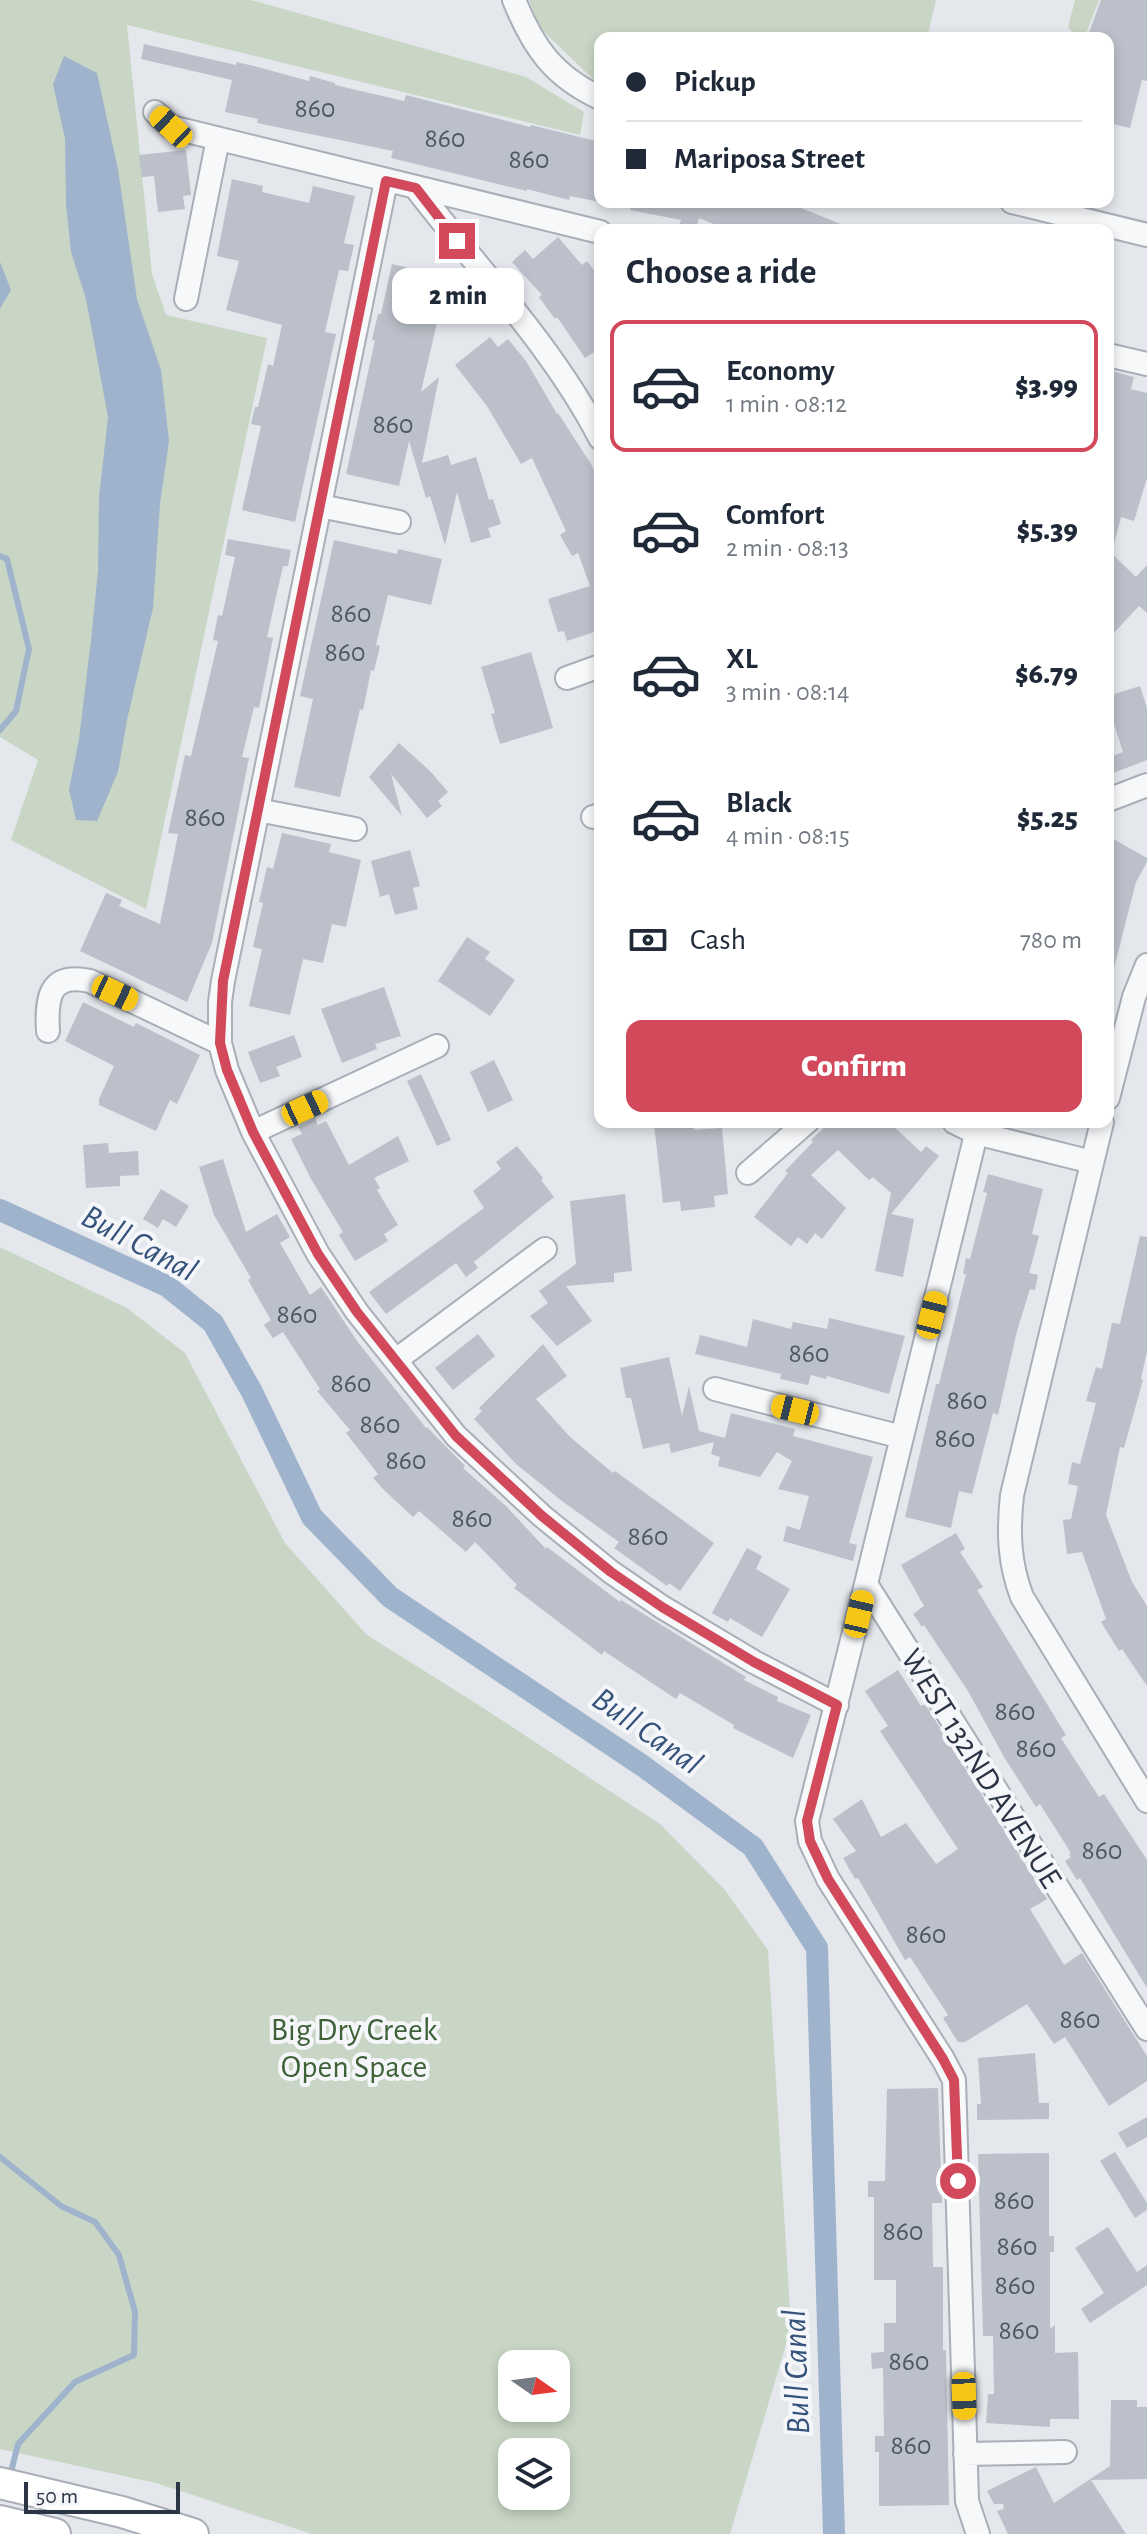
<!DOCTYPE html>
<html lang="en">
<head>
<meta charset="utf-8">
<style>
  :root { --surface:#fff; --page:#f2f2f3; --text:#1f2937; --muted:#747a83; --line:#e0e1e3; --accent:#d1495b }
  body { margin:0; font-family:"Alegreya Sans",sans-serif; background:var(--page); color:var(--text); height:100vh; display:flex; flex-direction:column; font-size:30px; white-space:nowrap }
  * { box-sizing:border-box; margin:0 }
  p { font-size:26px; color:var(--muted) }
  .icon { flex:none; width:44px; height:44px; fill:none; stroke:currentColor; stroke-width:2; stroke-linecap:round; stroke-linejoin:round }
  .map { position:relative; flex:1; overflow:hidden }
  .drawer { position:absolute; left:594px; top:224px; width:520px; height:904px; display:flex; flex-direction:column; background:var(--surface); border-radius:16px; box-shadow:0 4px 12px #0003 }
  .drawer>* { flex:none }
  .banner { position:absolute; left:594px; top:32px; width:520px; height:176px; border-radius:16px; box-shadow:0 4px 12px #0003; display:grid; align-content:center; height:176px; padding:0 32px; background:var(--surface) }
  .needle { width:52px; rotate:104deg }
  .buttons { position:absolute; left:498px; top:2350px; display:grid; gap:16px }
  .buttons a { display:grid; place-items:center; width:72px; height:72px; border-radius:16px; background:var(--surface); box-shadow:0 4px 12px #0003; font-size:40px }
  .scale { position:absolute; left:24px; bottom:20px; width:156px; box-sizing:border-box; padding-left:8px; border:4px solid #2b3445; border-top:0; font-size:22px; line-height:28px; white-space:nowrap; color:#2b3445; -webkit-text-stroke:6px #f4f6f9; paint-order:stroke }
  .end { position:absolute; width:36px; height:36px; margin:-18px; border:10px solid #d1495b; background:#fff; box-shadow:0 0 0 4px #fff }
  .from { border-radius:50% }
  .bubble { position:absolute; height:56px; border-radius:16px; background:var(--surface); box-shadow:0 4px 12px #0003; font-size:26px; font-weight:800; line-height:56px; text-align:center }
  .car { position:absolute; width:24px; height:48px; margin:-24px -12px; border-radius:10px; box-shadow:0 0 6px 2px #0007; background:linear-gradient(#f5c518 24%,#345 0 40%,#f5c518 0 76%,#345 0 86%,#f5c518 0) }
  .banner b { display:flex; align-items:center; gap:28px; height:76px; font-size:30px }
  .banner b+b { border-top:2px solid var(--line) }
  .banner i { width:20px; height:20px; background:var(--text) }
  ul { padding:0; list-style:none }
  li { display:flex; align-items:center; gap:24px; height:132px; margin:0 16px 12px; padding:0 16px; border:4px solid transparent; border-radius:16px }
  li div { flex:1 }
  li b { display:block; font-size:30px }
  li em { font-style:normal; font-weight:800 }
  li.current { border-color:var(--accent) }
  li>.icon { width:72px; height:72px; stroke-width:1.5 }
  h2 { padding:0 32px; font-size:36px; line-height:96px }
  .pay { display:flex; align-items:center; gap:20px; height:88px; padding:0 32px; font-size:30px }
  .pay p { margin-inline-start:auto }
  .cta { display:flex; gap:16px; margin-top:auto; padding:16px 32px }
  .cta a { flex:1; height:92px; border-radius:16px; background:var(--accent); color:#fff; font-size:32px; font-weight:800; line-height:92px; text-align:center }
  .map>svg:first-child { display:block }
  .green { fill:#c9d6c5; fill-rule:evenodd }
  .water { fill:#9fb4cc }
  .lines { fill:none; stroke-linecap:round; stroke-linejoin:round }
  .stream { stroke:#9fb4cc; stroke-width:6 }
  .canal { stroke:#9fb4cc; stroke-width:22 }
  .building { fill:#bbc0ca }
  .minor-casing { stroke:#a9aeb7; stroke-width:26 }
  .secondary-casing { stroke:#a9aeb7; stroke-width:34 }
  .minor { stroke:#f7f8fa; stroke-width:22 }
  .secondary { stroke:#fff; stroke-width:30 }
  .route { stroke:#d1495b; stroke-width:10 }
  .labels { text-anchor:middle; stroke-width:8; stroke-linejoin:round; paint-order:stroke }
  .number-label { font-size:28px; fill:#4f5766 }
  .street-label { font-size:32px; fill:#2b3445; stroke:#f4f6f9 }
  .park-label { font-size:32px; fill:#3f6138; stroke:#f4f6f9 }
  .water-label { font-size:34px; font-style:italic; fill:#34527a; stroke:#f4f6f9 }
</style>
</head>
<body>
<div class="map">
<svg width="1147" height="2534" viewBox="0 0 1147 2534">
  <rect width="100%" height="100%" fill="#e4e7ec"/>
  <path class="green" d="M0,0h251l275,77 58,35 -4,23 -453,-110 25,249 14,41 101,23 -121,571 -135,-69 27,-80 -38,-23z
    M529,0h407l-9,38h-327v43l-7,-2 -53,-51z
    M1075,0h24l-12,31 -5,3 -9,-1 -5,-6z
    M0,1247l127,61 58,45 100,190 82,92 107,67 186,122 65,66 43,60 23,377 -61,207h-418l-156,-51 -156,-34zM512,2364h44v44h-44zM512,2452h44v44h-44z"/>
  <path class="water" d="M64,56l33,17 21,96 19,130 24,71 8,71 -9,63 -7,104 -26,112 -9,52 -21,49 -21,-1 -7,-30 10,-51 12,-99 7,-70 1,-73 9,-80 -22,-118 -15,-47 -5,-48 -1,-65 -12,-55z
    M0,262l11,28 -11,19z"/>
  <g class="lines">
    <path class="stream" d="M0,556l7,3 22,90 -13,62 -16,19
      M0,2157l61,49 34,16 24,33 16,57 -1,43 -59,27 -57,62 -8,32"/>
    <path class="canal" d="M0,1210l167,76 46,37 39,69 60,125 78,80 253,169 110,81 64,101 17,586"/>
  </g>
  <path class="building" d="M1101,0h46v81l-5,-1 -12,48 -22,-5v-85h-21z
    M144,44l92,21v-3l18,4 55,15 1,-5 25,7v2l69,16 2,-6 124,32 1,-2 69,17v60l-30,-6 -1,4 -42,-11v2l-136,-33 2,-7 -136,-28 1,-4 -33,-7 7,-32 -91,-21z
    M186,150l5,45 -8,1 2,13 -27,3 -4,-36 -12,1 -3,-22z
    M232,179l31,7 -1,6 47,11 4,-17 42,10 -11,47 10,2 -6,26 -9,-1 -14,62 11,2 -41,188 -53,-12 19,-84 -10,-2 4,-17h3l10,-43 5,2 9,-41 -56,-15 13,-49 -22,-5z
    M631,202h155l67,27 -125,1 -29,-12 -3,12h-3l-14,-4 2,-6 -51,-10z
    M558,237l24,28 5,-4 13,17v70l-15,10 -28,-41 -2,2 -16,-22 3,-2 -30,-33 13,-12 8,9z
    M392,264l46,11 -6,24 10,2 -21,91 18,-15 -17,86 26,-8 3,10 25,-8 13,43 4,-1 8,25 -13,4 3,9 -20,6 -14,-51 -12,53 -15,-49 -4,2 -17,-57 -10,45 -53,-12 29,-134h-3l6,-26h3z
    M490,337l8,10 10,-8 18,22 31,53 1,-1 33,51 9,18v148l-33,11 -3,-10 -6,1 -10,-33 42,-13 -12,-33 -6,3 -12,-21 6,-4 -34,-73 -11,6 -34,-58 -32,-41z
    M1108,370l26,7 -3,12 16,4v85l-13,43 -13,-4 -8,31 -5,-1z
    M228,539l63,11 -3,16h-5l-16,71 6,1 -14,70 -5,-1 -12,50 7,1 -37,185 -25,59 -107,-51 26,-58 16,7 -3,6 41,18 18,-90 -10,-1 17,-78 6,1 11,-47 16,-68 -5,-1 5,-25 4,1 13,-59 -10,-2z
    M334,540l63,14 1,-5 44,10 -11,46 -43,-10 -12,50 4,1 -6,25 -3,-1 -8,40 -3,-1 -20,88 -46,-10 19,-88 -13,-3z
    M1108,550l28,27 11,-12v48l-8,-7 -31,33z
    M531,652l22,76 -53,16 -9,-30 4,-1 -14,-46z
    M1140,686l7,22v52l-39,15v-17l15,-6 -10,-31 -5,2v-27z
    M399,743l32,29 17,20 -10,9 4,5 -15,12 -36,-44 11,42 -33,-39z
    M282,833l49,11 -2,8 32,8 -15,67 -14,-3 -9,39 -20,-4 -13,56 -41,-9 13,-57 -9,-2 10,-44 -4,-1 8,-35 6,2z
    M1108,836l39,22v4l-11,20 -22,86 -6,-1z
    M410,850l10,36 -7,2 5,21 -23,6 -6,-21 -9,3 -9,-36z
    M467,937l23,15 -5,7 30,21 -25,36 -52,-35z
    M384,987l17,49 -26,8 2,5 -35,14 -21,-54z
    M83,1002l51,25 2,-4 64,32 -23,49 -7,-4 -14,31 -57,-26v-6l15,-33 -49,-25z
    M294,1035l8,22 -26,10 4,9 -20,7 -12,-31z
    M494,1060l19,40 -25,12 -18,-40z
    M421,1074l30,66 -14,6 -30,-65z
    M315,1118l3,7 8,-4 23,44 49,-29 11,25 -35,17 6,10 -3,2 21,35 -14,9 4,7 -33,20 -16,-26 4,-3 -32,-53 -20,-40 11,-5 -4,-7z
    M693,1122l1,8 28,-2 6,66 -14,2 1,11 -34,4 -1,-10 -17,2 -9,-79z
    M830,1122h59l32,30 5,-6 13,10 -48,58 23,5 -11,58 -28,-6 16,-78 -18,-16 -4,3 -31,-30 -27,25 35,33 -24,31 -7,-6 -8,11 -9,-7 -7,9 -37,-29 34,-44 -3,-2 28,-29 -2,-2z
    M108,1143l1,10 29,-2 1,24 -19,1v10l-34,2 -3,-43z
    M517,1146l26,32 -2,2 13,17 -80,65 4,6 -12,9 -10,-14 -70,51 -17,-22 115,-84 -11,-17 28,-22 -5,-7z
    M223,1159l23,73 31,-18 13,23 -10,6 30,52 11,-8 36,54 69,87 1,-1 38,39 -2,2 43,38 40,43 1,-2 73,55 1,-2 125,77 -2,3 34,17 -1,4 34,14 -18,43 -60,-30 1,-3 -54,-32 -4,6 -72,-48 -2,4 -88,-67 3,-3 -42,-43 -9,10 -47,-41 -6,6 -28,-26 -12,-13 5,-4 -32,-41 4,-3 -33,-39 3,-2 -37,-57 -10,6 -9,-13 7,-5 -23,-40 3,-2 -37,-63 -15,-48z
    M988,1174l55,15 -11,45 7,2 -10,37 9,2 -3,15 -5,-1 -13,42 -19,84 -5,-2 -21,81 -13,-3 -8,37 -46,-11 31,-133h3l27,-110h-3l3,-16 4,1 17,-66 -4,-1z
    M161,1189l28,17 -13,21 -13,-8 -5,9 -15,-9z
    M625,1194l7,77 -18,2v9l-48,4 26,35 -35,25 -27,-30 18,-13 -9,-12 37,-27 -6,-63z
    M1140,1236l7,1v114l-6,28 2,1 -19,68 -4,-1 -14,68 26,67 15,24v80l-25,-37 -3,2 -18,-29 5,-3 -24,-67 -15,2 -4,-34 8,-1 7,-33 -10,-2 4,-22 8,2 16,-61 -10,-2 10,-34 6,2 10,-46 8,1z
    M829,1318l76,18 -16,58 -62,-18 -1,3 -15,-4 -3,10 -28,-6 1,-5 -86,-20 5,-19 47,12 6,-28 38,10 2,-7 34,7z
    M478,1334l17,22 -42,34 -18,-22z
    M543,1344l24,32 -31,23 34,38 43,36 2,-2 99,72 -34,48 -11,-8 -2,3 -53,-38 5,-6 -57,-41 -46,-37 -42,-45 8,-8 -3,-3z
    M669,1357l13,59 7,-30 10,45 26,7 6,-25 64,16 -2,7 80,21 -24,86 8,2 -4,16 -70,-20 4,-15 13,4 9,-34 -31,-7 14,-28 -15,-9 -17,25 -42,-11 2,-9 -9,-3 3,-12 -43,11 -2,-10 -26,6 -12,-51h-5l-6,-30z
    M956,1533l9,16 -5,3 23,35 -6,3 89,145 -5,3 38,59 5,-3 43,66v128l-67,-110 -3,2 -12,-19 6,-4 -2,-3 2,-1 -31,-49 -4,3 -32,-50 -36,-66 -44,-66 -2,2 -9,-13 11,-8 -23,-41z
    M747,1548l15,8 -6,13 34,20 -28,48 -32,-19 -2,4 -16,-9z
    M898,1670l23,36 4,-2 122,195 -17,10 34,56 18,-12 65,103v25l-38,25 -44,-69 -11,7 -27,-40 -62,38h-7l-15,-24 5,-3 -38,-58 -5,3 -47,-82 -3,1 -12,-21 13,-7 -23,-32 29,-20 19,38 25,-14 30,41 22,-15 -78,-118 8,-5 -23,-35z
    M1035,2053l4,50h10v16l-72,1v-16h4l-3,-46z
    M938,2088l4,115h-10l1,64h10v83h3l3,155 -70,1v-54h-4v-16h9l-1,-68 -11,1 -1,-16 13,-1v-29h12v-43h-22v-83h-6v-16h17l2,-92z
    M1147,2117v20l-20,11 -9,-15z
    M1115,2152l32,51v7l-12,8 -35,-57z
    M1049,2153v83h5v16h-4v77l5,-4v28l23,-1 1,67h-29v8l-64,-4 2,-29h6l-1,-58h-10l-5,-182z
    M1108,2227l29,45 10,-7v20l-57,38 -9,-14 23,-16 -29,-45z
    M1111,2400h26v7h10v72l-56,1 35,54h-118l-11,-23 7,-2 -1,-5h-9l-7,-13 49,-24 18,36 56,-37z"/>
  <g class="lines">
    <g class="minor-casing">
      <path id="minor" d="M514,0c19,47 39,76 86,98
        M155,112l16,15 429,105
        M386,181l-163,800 -3,21v41l7,27 26,62 65,122 39,58 99,124 86,80 69,56 51,35 92,55 83,43
        M416,188c62,81 137,159 184,250
        M1012,202l135,33
        M186,299l32,-160
        M1108,355l39,9
        M320,506l79,16
        M567,678l33,-12
        M1108,800l39,-15
        M258,810l97,19
        M593,817l7,-2
        M48,1031c-2,-33 1,-59 42,-50l130,62
        M1108,1098l26,-101 13,-32
        M954,1122l22,11 116,29
        M979,1122l-113,462 281,445
        M1102,1122l-90,373c-4,37 -3,68 10,102l125,204
        M253,1132l184,-86
        M748,1173l59,-51
        M396,1360l149,-111
        M715,1389l187,48
        M866,1584l-59,237 3,20 18,38 115,180 11,21 13,421 11,33
        M965,2454l100,-2"/>
    </g>
    <g class="secondary-casing">
      <path id="secondary" d="M0,2483l122,29 71,22
        M0,2521l55,13"/>
    </g>
    <use href="#minor" class="minor"/>
    <use href="#secondary" class="secondary"/>
  </g>
  <g class="lines">
    <path class="route" d="M457,241l-41,-53 -30,-7 -163,800 -3,62 7,27 26,62 65,122 39,58 99,124 86,80 69,56 51,35 92,55 83,43 -30,116 3,20 18,38 115,180 11,21 4,101"/>
  </g>
  <g class="labels">
    <g class="number-label">
      <text x="315" y="117">860</text>
      <text x="445" y="147">860</text>
      <text x="529" y="168">860</text>
      <text x="393" y="433">860</text>
      <text x="351" y="622">860</text>
      <text x="345" y="661">860</text>
      <text x="205" y="826">860</text>
      <text x="297" y="1323">860</text>
      <text x="809" y="1362">860</text>
      <text x="351" y="1392">860</text>
      <text x="967" y="1409">860</text>
      <text x="380" y="1433">860</text>
      <text x="955" y="1447">860</text>
      <text x="406" y="1469">860</text>
      <text x="472" y="1527">860</text>
      <text x="648" y="1545">860</text>
      <text x="1015" y="1720">860</text>
      <text x="1036" y="1757">860</text>
      <text x="1102" y="1859">860</text>
      <text x="926" y="1943">860</text>
      <text x="1080" y="2028">860</text>
      <text x="1014" y="2209">860</text>
      <text x="903" y="2240">860</text>
      <text x="1017" y="2255">860</text>
      <text x="1015" y="2294">860</text>
      <text x="1019" y="2339">860</text>
      <text x="909" y="2370">860</text>
      <text x="911" y="2454">860</text>
    </g>
    <g class="street-label">
      <text transform="translate(982 1768) rotate(58)" y="11">WEST 132ND AVENUE</text>
    </g>
    <g class="park-label">
      <text x="354" y="2040">Big Dry Creek<tspan x="354" dy="37">Open Space</tspan></text>
    </g>
    <g class="water-label">
      <text transform="translate(140 1242) rotate(28)" y="12">Bull Canal</text>
      <text transform="translate(648 1730) rotate(35)" y="12">Bull Canal</text>
      <text transform="translate(795 2372) rotate(-92)" y="12">Bull Canal</text>
    </g>
  </g>
</svg>
<div class="buttons">
<a><svg class="needle" viewBox="-14 -14 28 28"><path d="M0-13l5 13h-10z" fill="#e53935"/><path d="M0 13l5-13h-10z" fill="#747a83"/></svg></a>
<a><svg class="icon" aria-label="layers" viewBox="0 0 24 24"><path d="M12 4l9 5-9 5-9-5zM3 14l9 5 9-5"/></svg></a>
</div>
<div class="scale">50 m</div>
<i class="end from" style="left:958px;top:2181px"></i>
<i class="end" style="left:457px;top:241px"></i>
<div class="bubble" style="left:392px;top:268px;width:132px">2 min</div>
<i class="car" style="left:171px;top:127px;rotate:313deg"></i>
<i class="car" style="left:115px;top:993px;rotate:115deg"></i>
<i class="car" style="left:305px;top:1108px;rotate:65deg"></i>
<i class="car" style="left:932px;top:1315px;rotate:14deg"></i>
<i class="car" style="left:795px;top:1410px;rotate:284deg"></i>
<i class="car" style="left:859px;top:1614px;rotate:13deg"></i>
<i class="car" style="left:964px;top:2396px;rotate:178deg"></i>
<div class="banner">
<b><i class="from"></i>Pickup</b>
<b><i></i>Mariposa Street</b>
</div>
<section class="drawer">
<h2>Choose a ride</h2>
<ul>
<li class="current"><svg class="icon" aria-label="car" viewBox="0 0 24 24"><path d="M5 17H2v-5l4-1 3-4h7l3 4 3 1v5h-3M9 17h6M6 11h13"/><circle cx="7" cy="17" r="2"/><circle cx="17" cy="17" r="2"/></svg><div><b>Economy</b><p>1 min · 08:12</p></div><em>$3.99</em></li>
<li><svg class="icon" aria-label="car" viewBox="0 0 24 24"><path d="M5 17H2v-5l4-1 3-4h7l3 4 3 1v5h-3M9 17h6M6 11h13"/><circle cx="7" cy="17" r="2"/><circle cx="17" cy="17" r="2"/></svg><div><b>Comfort</b><p>2 min · 08:13</p></div><em>$5.39</em></li>
<li><svg class="icon" aria-label="car" viewBox="0 0 24 24"><path d="M5 17H2v-5l4-1 3-4h7l3 4 3 1v5h-3M9 17h6M6 11h13"/><circle cx="7" cy="17" r="2"/><circle cx="17" cy="17" r="2"/></svg><div><b>XL</b><p>3 min · 08:14</p></div><em>$6.79</em></li>
<li><svg class="icon" aria-label="car" viewBox="0 0 24 24"><path d="M5 17H2v-5l4-1 3-4h7l3 4 3 1v5h-3M9 17h6M6 11h13"/><circle cx="7" cy="17" r="2"/><circle cx="17" cy="17" r="2"/></svg><div><b>Black</b><p>4 min · 08:15</p></div><em>$5.25</em></li>
</ul>
<div class="pay"><svg class="icon" aria-label="cash" viewBox="0 0 24 24"><path d="M3 7h18v10H3z"/><circle cx="12" cy="12" r="2"/></svg>Cash<p>780 m</p></div>
<div class="cta"><a>Confirm</a></div>
</section>
</div>
</body>
</html>
